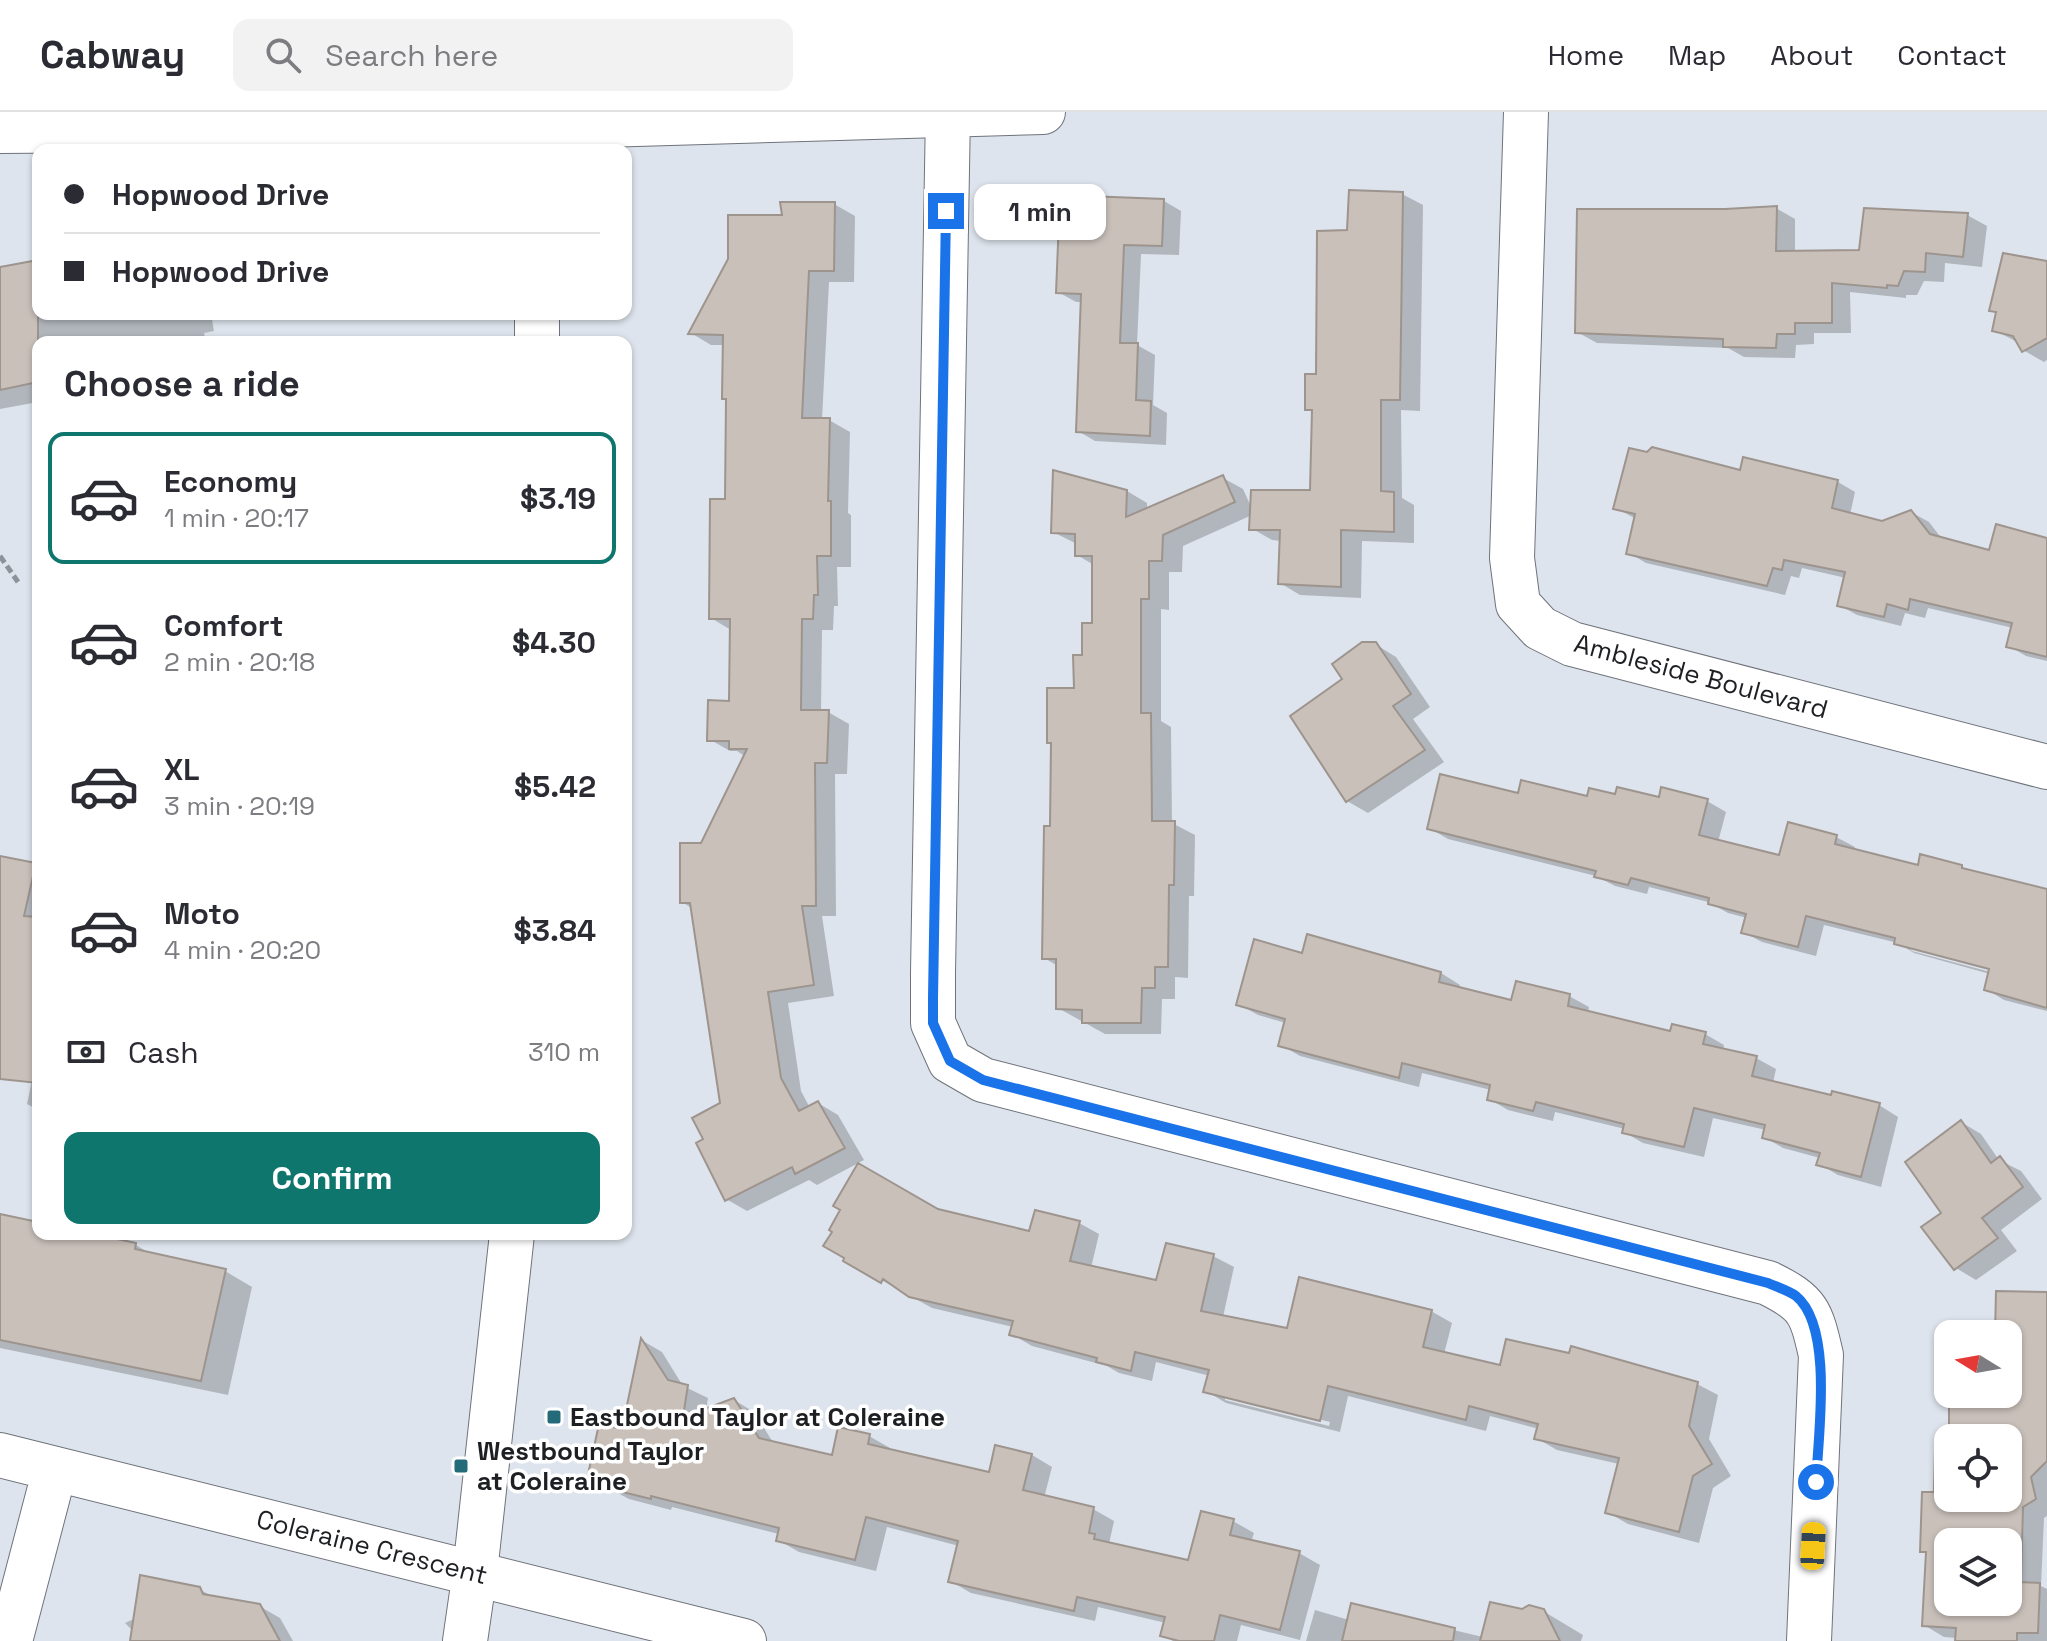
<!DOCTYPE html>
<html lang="en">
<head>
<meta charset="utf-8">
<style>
  :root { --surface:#fff; --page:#f2f2f3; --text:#2b2b33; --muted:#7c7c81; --line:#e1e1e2; --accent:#0f766e }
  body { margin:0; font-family:"Space Grotesk",sans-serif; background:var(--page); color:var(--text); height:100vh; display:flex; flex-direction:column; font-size:30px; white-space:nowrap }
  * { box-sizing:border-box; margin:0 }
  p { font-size:26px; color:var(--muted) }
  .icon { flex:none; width:44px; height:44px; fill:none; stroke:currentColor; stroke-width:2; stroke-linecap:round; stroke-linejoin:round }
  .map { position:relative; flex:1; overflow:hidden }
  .panel { position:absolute; left:32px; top:224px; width:600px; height:904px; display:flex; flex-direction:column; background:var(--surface); border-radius:16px; box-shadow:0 2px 6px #0004 }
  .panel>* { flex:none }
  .guide { position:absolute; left:32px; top:32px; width:600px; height:176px; border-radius:16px; box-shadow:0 2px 6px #0004; display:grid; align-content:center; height:176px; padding:0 32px; background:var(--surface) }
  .needle { width:52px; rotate:281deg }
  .controls { position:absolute; left:1934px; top:1208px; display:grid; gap:16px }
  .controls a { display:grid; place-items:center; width:88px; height:88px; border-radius:16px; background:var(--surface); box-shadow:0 2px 6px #0004; font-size:40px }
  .end { position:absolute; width:36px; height:36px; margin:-18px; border:10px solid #1a73e8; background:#fff; box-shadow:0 0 0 4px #fff }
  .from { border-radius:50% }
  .bubble { position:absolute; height:56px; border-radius:16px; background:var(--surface); box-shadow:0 2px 6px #0004; font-size:26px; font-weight:700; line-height:56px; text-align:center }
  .car { position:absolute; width:24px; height:48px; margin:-24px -12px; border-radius:10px; box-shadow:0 0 6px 2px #0007; background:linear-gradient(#f5c518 24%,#345 0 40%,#f5c518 0 76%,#345 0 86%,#f5c518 0) }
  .guide b { display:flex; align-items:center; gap:28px; height:76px; font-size:30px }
  .guide b+b { border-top:2px solid var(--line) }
  .guide i { width:20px; height:20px; background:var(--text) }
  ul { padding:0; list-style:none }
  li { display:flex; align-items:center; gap:24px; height:132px; margin:0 16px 12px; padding:0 16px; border:4px solid transparent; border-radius:16px }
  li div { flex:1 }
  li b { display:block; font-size:30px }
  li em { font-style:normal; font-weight:700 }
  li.selected { border-color:var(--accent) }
  li>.icon { width:72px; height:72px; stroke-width:1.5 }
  h2 { padding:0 32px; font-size:36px; line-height:96px }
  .pay { display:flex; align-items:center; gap:20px; height:88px; padding:0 32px; font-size:30px }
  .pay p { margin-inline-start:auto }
  .primary-button { display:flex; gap:16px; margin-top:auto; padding:16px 32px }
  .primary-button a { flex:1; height:92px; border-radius:16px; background:var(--accent); color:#fff; font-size:32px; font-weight:700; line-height:92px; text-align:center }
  header { display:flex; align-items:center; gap:48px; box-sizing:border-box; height:112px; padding:0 40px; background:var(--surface); border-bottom:2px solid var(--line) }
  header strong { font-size:38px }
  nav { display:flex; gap:44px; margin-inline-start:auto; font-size:28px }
  .search { width:560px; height:72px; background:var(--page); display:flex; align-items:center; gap:20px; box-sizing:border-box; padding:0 28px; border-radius:16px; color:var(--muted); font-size:30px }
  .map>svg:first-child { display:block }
  .shadow { fill:#0003; fill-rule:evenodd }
  .building { fill:#c9c0ba; stroke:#9d948e; stroke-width:2; fill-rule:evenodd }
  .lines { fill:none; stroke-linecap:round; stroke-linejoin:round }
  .street-casing { stroke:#6f737c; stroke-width:46 }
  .secondary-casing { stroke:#6f737c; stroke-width:46 }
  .path { stroke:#8e9299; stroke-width:5; stroke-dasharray:8 4; stroke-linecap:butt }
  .street { stroke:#fff; stroke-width:44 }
  .secondary { stroke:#fff; stroke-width:44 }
  .route { stroke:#1a73e8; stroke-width:10 }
  .poi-dot { fill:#236b78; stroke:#fff; stroke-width:3 }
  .labels { text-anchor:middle; stroke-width:7; stroke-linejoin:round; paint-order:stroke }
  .street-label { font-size:26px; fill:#1d1f22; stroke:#fff }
  .poi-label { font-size:26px; font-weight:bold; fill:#1d1f22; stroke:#fff; text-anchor:start }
</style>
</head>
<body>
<header>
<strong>Cabway</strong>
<div class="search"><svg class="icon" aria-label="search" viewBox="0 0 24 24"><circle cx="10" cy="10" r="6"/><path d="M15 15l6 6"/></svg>Search here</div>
<nav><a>Home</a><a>Map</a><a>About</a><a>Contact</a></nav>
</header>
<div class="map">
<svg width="2047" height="1529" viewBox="0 0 2047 1529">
  <rect width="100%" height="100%" fill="#dee4ed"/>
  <path class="shadow" d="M1402,82l21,11 -3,206 -19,-1 1,88 12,7v38l-52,-2 -1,57 -61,-3 -20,-12 1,-42 -9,-1 -21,-12 1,-13 -69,31 -1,26h-13v38l-8,-1v112l10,6 1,96 23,12 -1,61h-5l-1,82 -13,-1v22h-13l-1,35h-56l-47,-26v-42l-14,-8 8,-130 24,-138 18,-65v-60l-17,-10v-11l-24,-12 74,-41 20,12v7l76,-32 20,11 9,20 60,-17 2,-79 -7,-4 11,-33 31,-144z
    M1164,89l17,10 -2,44 -38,-1 -4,91 18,10 -2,50 14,8 -1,32 -71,-4 -17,-10 5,-129h-7l-18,-10z
    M834,92l21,12 -1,66h-25l-7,138h7l21,12 -2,81 3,2v52h-14l1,39h-4l-1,24h-11l-1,82h7l21,12 -2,50h-12l1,142h-14l12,80 -46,7 13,88 9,17 8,-5 20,12 26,45 -47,25 -8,-5 -62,31 -21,-12 -20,-59 16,-36 -29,-195 -11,-7 20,-57 44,-88 -9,-6h-7l-21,-12 22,-36v-73l-20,-12 16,-117 1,-101 -4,-2v-53h-13l-20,-12 93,-116z
    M1776,96l19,11v34l66,-1 106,-37 20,11 -5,41 -37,-4 -1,19 -20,-1 -7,14h-11v3l-56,-6 1,41h-37v11l-18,1 -1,13 -51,-1 -16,-9 -131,-5 -20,-11 148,-121z
    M38,150v52h173l3,17 -10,2 2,9h-168v60l-38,7v-139z
    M2047,151v97l-3,2 -21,-12 -4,-7 -25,-13 3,-16 -6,-4z
    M1741,361l97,9 17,10 -5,23 33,8 28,-11 18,10 13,17 48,13 57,-12v121l-21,-5 -17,-10 4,-18 -85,-20 -3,10 -20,-5 -4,13 -44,-11 -18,-10 7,-27 -44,-10 -3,10 -8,-2 -6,19 -139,-32 -17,-10 7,-34 -20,-11z
    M1375,532l21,13 34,50 -17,12 31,43 -76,51 -21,-12z
    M1519,684l188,5 19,11 -8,30 63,16 55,-21 19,10 -1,4 65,17 43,-1 9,5 76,19v120l-43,-11 -18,-11 4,-15 -76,-21 -16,-10 -74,-18 -8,31 -54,-14 -19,-10 4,-14 -19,-5 -20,-11 -59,-15 -2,7 -32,-8 -19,-10 -148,-37 -19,-11zM1906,833l93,25 -1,4 -86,-23z
    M0,745l38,10v82l-38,39z
    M1303,844l138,17 19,12 -1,4 54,14 56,-7 20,11 -1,6 83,20 34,1 19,11 -1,6 33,7 20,11 -3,14 106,22 19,12 -17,70 -43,-12 -19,-11 1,-6 -37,-10 -19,-11 2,-7 -53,-12 -9,39 -61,-14 -19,-11 1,-3 -70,-17 -2,9 -45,-11 -19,-11 2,-9 -69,-17 -3,14 -119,-31 -19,-11 5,-22 -28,-8 -20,-11z
    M38,939v59l-11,-6z
    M1961,1010l20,12 18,26 22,11 21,28 -41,31 16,21 -41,29 -20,-12 -12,-54z
    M937,1099l94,22 48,-10 20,11 -8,34 67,14 55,-26 21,11 -11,50 65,13 143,-19 21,12 -8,31 57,14 196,16 21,11 -9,44 22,37 -18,12 -14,55 -71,-19 -21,-12 12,-48 -62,-14 -21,-12 3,-9 -49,-13 -4,15 -138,-35 -8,36 -114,-29 -20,-12 4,-15 -54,-14 -4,19 -33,-8 -12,-7 -75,-20 -21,-12 2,-7 -81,-19 -87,-48zM1225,1284l105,26 -1,4 -104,-26z
    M0,1101l8,4 30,7v10h47l51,11 18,11 71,15 27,16 -24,108 -228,-47z
    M2047,1182v222l-3,2 -3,68 6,3v52h-90v-3l-13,-1 -20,-12 4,-70 -6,-4 14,-57 12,-40v44h60v-60h-57v-44h57v-60h-11zM1948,1430h60v60h-60z
    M643,1229l19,11 21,34 25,12 -2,12 28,-10 20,12 20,32 60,13 35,-21 21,12 -1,3 101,24 42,-20 20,12 -8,31 49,11 21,12 -5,23 80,18 44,-41 21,12 -3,9 48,11 21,12 -20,75 -59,-15 -4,16h-64l-11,-6 4,-12 -68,-16 -3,14 -124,-28 -21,-12 9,-35 -72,-19 -11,44 -77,-19 -21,-12 1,-6 -107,-27 -1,3 -42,-11 -40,-21 34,-47z
    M199,1477l16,9 44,8 21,12 13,23h-159l2,-7 -11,-11z
    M1352,1494l131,31 39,-26h21l40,24 -2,6h-275l9,-31 34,10z"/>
  <path class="building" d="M1349,78l54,2 -3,208h-19v91l13,1v40l-53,-2v57l-63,-3 2,-54h-31l2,-40h59l2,-80h-7v-36h11l1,-143 30,-1z
    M1060,83l104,4 -2,47 -38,-1 -4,98h18l-2,57 15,1 -1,35 -74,-4 5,-138 -25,-1z
    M780,90h55l-1,69h-25l-7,147h28l-2,83h3v55h-14l1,39h-4l-1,24h-11l-1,91h28l-2,53h-12l1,143h-14l12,79 -46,7 13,86 18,33 19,-10 27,47 -50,26 -3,-7 -67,34 -29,-58 7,-4 -11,-21 28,-15 -30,-200h-10v-60h21l46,-94h-18v-8h-22l1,-41 21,1 1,-82h-21l1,-120h15l1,-100h-4l1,-64 -35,-1 40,-75v-44h54z
    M1777,94l-1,45 83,-1 5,-42 104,5 -5,44 -37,-4 -1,19 -21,-1 -6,15 -11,-1v3l-55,-5v40h-37v11h-18l-1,14 -53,-1v-8l-148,-6 2,-124h148z
    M2003,141l44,8v77l-25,14 -9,-16 -21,-5 4,-19 -7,-1z
    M38,148v122l-38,8v-123z
    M1652,335l88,23 3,-13 95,23 -6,28 50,13 29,-11 19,24 59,16 7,-26 51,14v119l-41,-10 6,-24 -102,-24 -2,11 -21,-6 -3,13 -47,-11 8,-34 -61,-12 -2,10 -9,-2 -6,18 -141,-32 9,-40 -22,-5 16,-61 18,4z
    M1053,358l74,20 -1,27 97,-42 12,27 -72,33 -1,26h-13v38h-8v114h10l1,108h23l-1,64h-5l-1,82h-13v21h-13l-1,35h-59v-13l-26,-1v-50h-14l2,-133h6l1,-83h-4v-55h27l-1,-33h9v-32h10v-67h-17v-22l-24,-1z
    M1362,530h14l35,52 -18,12 32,44 -79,52 -56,-86 52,-37 -10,-15z
    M1440,662l78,19 3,-13 66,16 2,-8 26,6 2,-7 42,10 2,-10 47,12 -9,36 80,20 9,-33 49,13 -2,9 83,21 2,-11 42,11v3l85,21v119l-63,-18 5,-21 -95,-25 1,-6 -89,-22 -8,31 -57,-14 5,-19 -38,-10 1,-6 -78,-20 -3,7 -34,-8 2,-6 -169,-42z
    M0,744l36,7 -12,53 14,1v166l-38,-4z
    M1307,822l134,38 -2,10 72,18 5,-19 54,13 -2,12 102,25 2,-7 34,8 -3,12 54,12 -5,20 79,19 1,-4 48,12 -19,74 -45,-12 4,-12 -58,-15 3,-13 -71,-17 -10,39 -62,-14 2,-9 -88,-22 -3,9 -46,-11 3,-15 -88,-22 -3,15 -121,-32 7,-27 -49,-14 18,-66 48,14z
    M1961,1008l30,43 9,-7 23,31 -41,31 16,20 -44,32 -33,-43 20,-14 -36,-51z
    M858,1051l80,46 91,22 6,-21 45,11 -10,40 86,19 10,-37 48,11 -13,57 86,17 12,-51 133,33 -9,37 77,18 6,-26 63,14 2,-7 127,36 -9,44 23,38 -19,12 -14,56 -74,-19 14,-55 -85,-19 4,-15 -69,-18 -3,14 -138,-34 -8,35 -117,-29 6,-22 -74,-18 -4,19 -35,-9 1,-4 -88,-23 4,-14 -104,-24 -26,-18 -2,4 -38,-22 1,-3 -21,-12 9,-14 -3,-2 11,-20 -7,-4z
    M0,1102l38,8v12h56l42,9 -1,6 91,20 -25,112 -201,-41z
    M1996,1179l51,1v169l-16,16 5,22 -13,8 -2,75 19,1 -2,50h-21v8h-62l1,-13 -34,-2 4,-74h-6l2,-60h12l1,-41 13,1v46h60v-60h-59v-44h59v-60h-13zM1948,1430h60v60h-60z
    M641,1226l27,42 20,5 -5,32 51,-19 25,40 73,17 6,-28 32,7 -2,10 121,28 6,-27 37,9 -9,36 71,17 -5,26 6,1 -1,5 94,21 13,-49 33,8 -4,16 70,16 -20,79 -60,-15 -6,26h-35l-19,-5 5,-19 -88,-20 -3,14 -126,-29 10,-41 -92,-24 -11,43 -79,-19 3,-13 -128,-32v3l-45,-11 1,-4 -20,-5 12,-55 23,5z
    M140,1463l60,12 3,7 57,10 20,37h-150z
    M1490,1490l32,7 7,-4 15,4 16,32h-80z
    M1351,1491l104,25 -2,13h-111z"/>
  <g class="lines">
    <g class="street-casing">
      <path id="street" d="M948,0l-15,861v50l17,38 33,19 785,203c41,20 43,29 53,72l-12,286
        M1526,0l-14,446 6,46 22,24 32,16 475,123
        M0,19l535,-4 508,-15
        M0,1343l744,186
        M10,1529l45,-172"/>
    </g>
    <g class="secondary-casing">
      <path id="secondary" d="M535,0l1,38
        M537,202v28
        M465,1529l10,-69 37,-338"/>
    </g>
    <path class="path" d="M0,444l18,26"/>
    <use href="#street" class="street"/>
    <use href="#secondary" class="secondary"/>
  </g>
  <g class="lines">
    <path class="route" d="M946,99l-13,787v25l17,38 33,19 785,203c9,4 21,8 28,13 38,31 22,141 20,186"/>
  </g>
  <g class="poi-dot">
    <rect x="546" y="1297" width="16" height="16" rx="4"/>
    <rect x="453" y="1346" width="16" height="16" rx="4"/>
  </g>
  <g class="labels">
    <g class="street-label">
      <text transform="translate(1701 564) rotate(15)" y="9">Ambleside Boulevard</text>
      <text transform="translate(372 1435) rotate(14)" y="9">Coleraine Crescent</text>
    </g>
    <g class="poi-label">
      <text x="570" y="1314">Eastbound Taylor at Coleraine</text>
      <text x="477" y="1348">Westbound Taylor<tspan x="477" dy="30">at Coleraine</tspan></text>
    </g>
  </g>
</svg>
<div class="controls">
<a><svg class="needle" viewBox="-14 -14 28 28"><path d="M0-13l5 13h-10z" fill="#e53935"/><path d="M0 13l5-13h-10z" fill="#7c7c81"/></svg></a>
<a><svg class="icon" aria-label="locate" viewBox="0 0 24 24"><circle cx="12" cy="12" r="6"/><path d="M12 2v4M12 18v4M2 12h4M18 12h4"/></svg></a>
<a><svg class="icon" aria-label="layers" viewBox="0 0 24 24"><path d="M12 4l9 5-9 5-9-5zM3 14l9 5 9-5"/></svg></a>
</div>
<i class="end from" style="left:1816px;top:1370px"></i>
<i class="end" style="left:946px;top:99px"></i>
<div class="bubble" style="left:974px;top:72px;width:132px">1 min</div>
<i class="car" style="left:1813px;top:1434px;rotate:3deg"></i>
<div class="guide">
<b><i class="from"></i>Hopwood Drive</b>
<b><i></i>Hopwood Drive</b>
</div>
<section class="panel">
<h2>Choose a ride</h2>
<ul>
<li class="selected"><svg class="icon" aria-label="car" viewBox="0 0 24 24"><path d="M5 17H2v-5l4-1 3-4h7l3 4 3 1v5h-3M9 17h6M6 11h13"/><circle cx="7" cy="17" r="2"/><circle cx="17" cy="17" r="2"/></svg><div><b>Economy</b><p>1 min · 20:17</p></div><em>$3.19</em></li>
<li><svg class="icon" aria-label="car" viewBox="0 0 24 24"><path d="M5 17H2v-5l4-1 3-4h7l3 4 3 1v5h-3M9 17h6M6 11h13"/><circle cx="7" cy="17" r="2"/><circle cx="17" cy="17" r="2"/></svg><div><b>Comfort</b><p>2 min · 20:18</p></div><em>$4.30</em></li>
<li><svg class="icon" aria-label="car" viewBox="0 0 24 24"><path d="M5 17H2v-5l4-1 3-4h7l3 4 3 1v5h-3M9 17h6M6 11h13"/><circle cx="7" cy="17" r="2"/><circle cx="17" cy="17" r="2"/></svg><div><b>XL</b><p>3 min · 20:19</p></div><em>$5.42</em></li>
<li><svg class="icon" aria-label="car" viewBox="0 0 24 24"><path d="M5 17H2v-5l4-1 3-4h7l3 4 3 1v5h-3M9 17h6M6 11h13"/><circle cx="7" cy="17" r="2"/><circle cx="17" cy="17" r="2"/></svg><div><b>Moto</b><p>4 min · 20:20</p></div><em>$3.84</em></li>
</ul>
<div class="pay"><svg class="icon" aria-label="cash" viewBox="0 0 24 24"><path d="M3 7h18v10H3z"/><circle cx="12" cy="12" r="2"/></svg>Cash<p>310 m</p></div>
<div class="primary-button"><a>Confirm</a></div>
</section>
</div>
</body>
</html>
